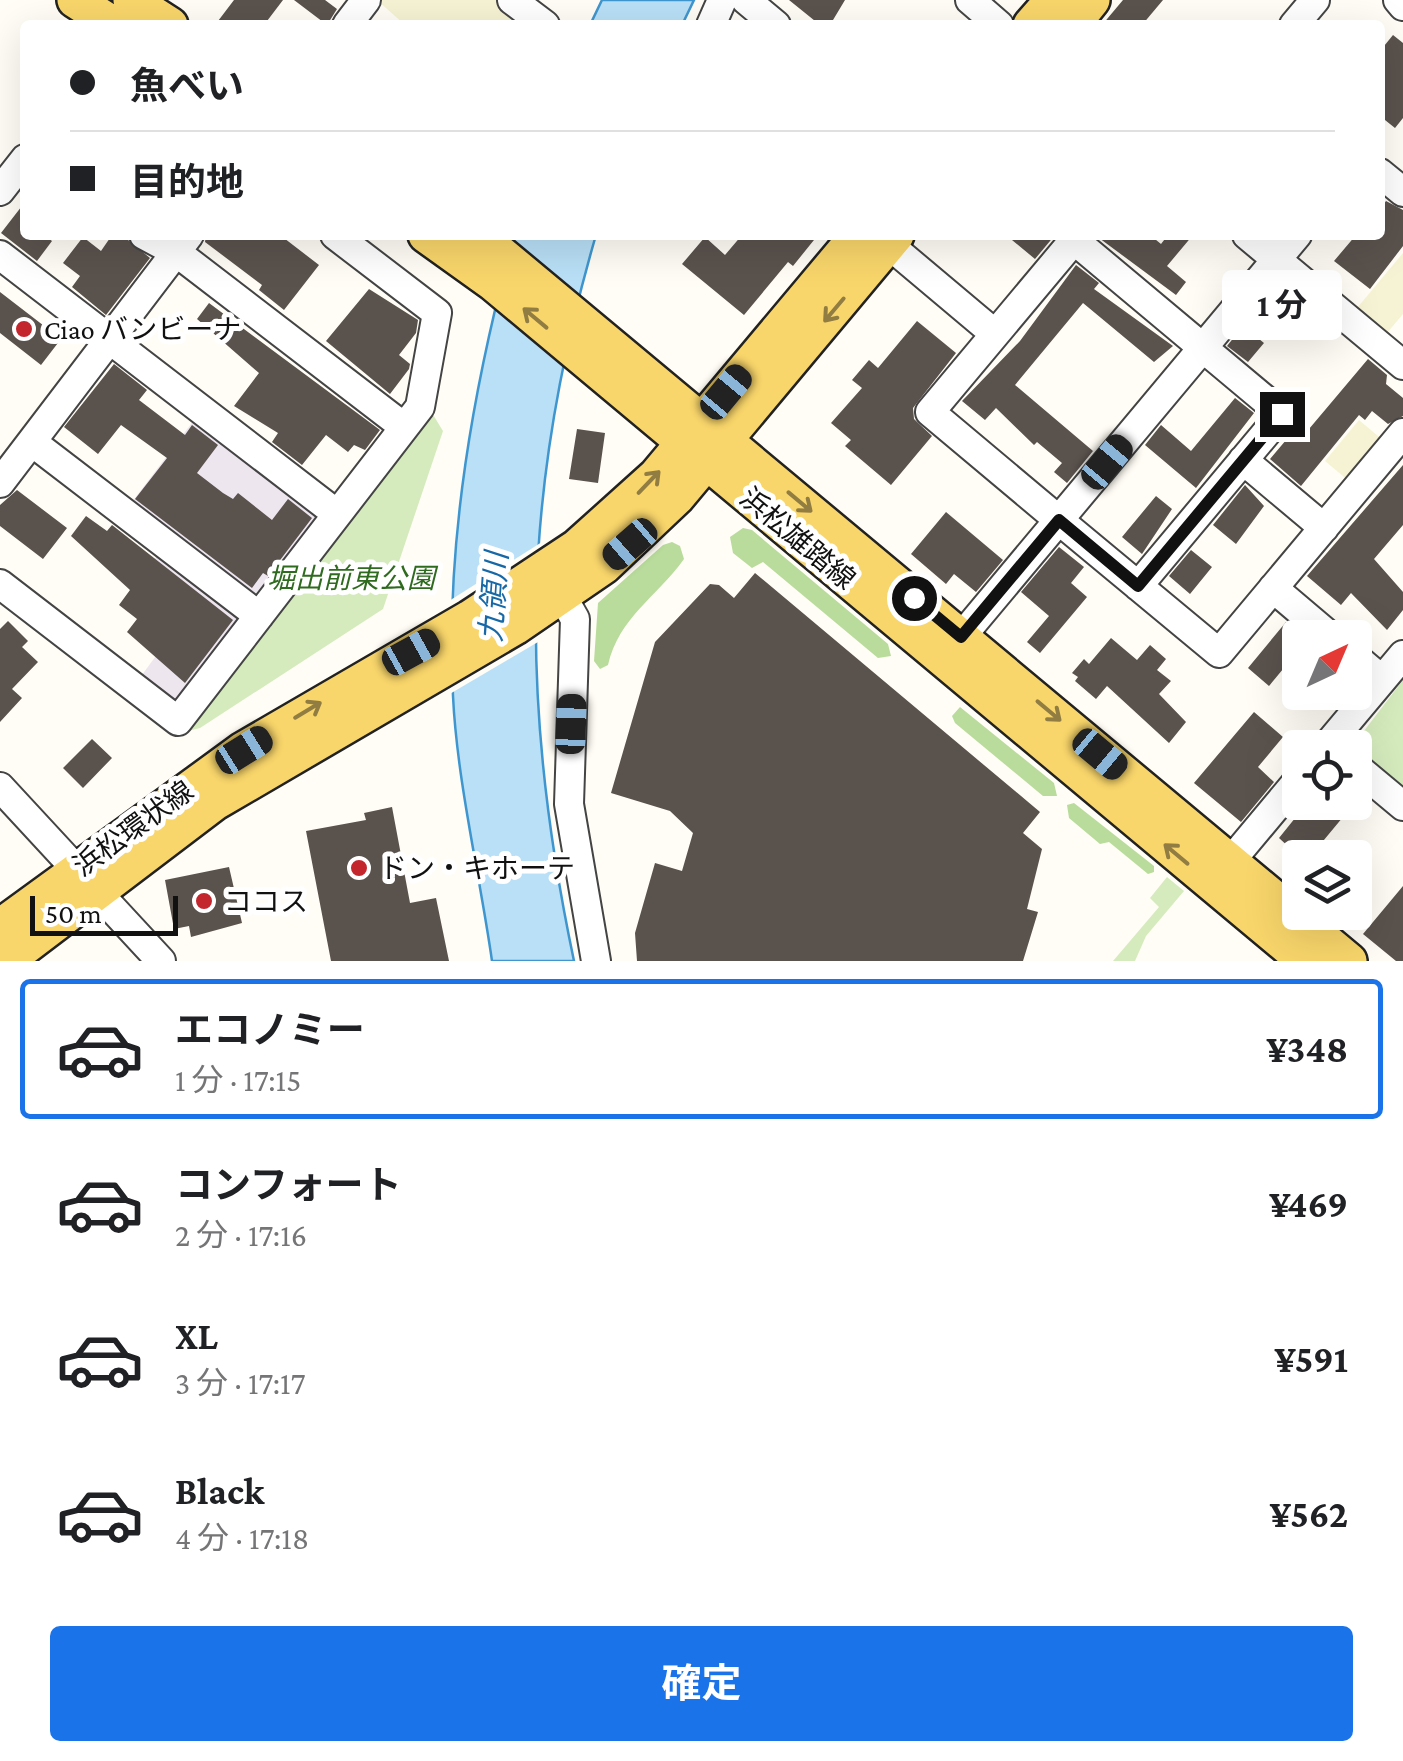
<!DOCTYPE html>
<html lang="ja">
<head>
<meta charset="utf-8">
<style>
  :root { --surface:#fff; --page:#f2f2f2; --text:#202124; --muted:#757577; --line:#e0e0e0; --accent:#1a73e8 }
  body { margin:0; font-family:"Crimson Pro","Noto Sans JP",serif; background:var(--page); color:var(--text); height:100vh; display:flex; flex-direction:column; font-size:38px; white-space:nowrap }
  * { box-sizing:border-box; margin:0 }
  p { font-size:32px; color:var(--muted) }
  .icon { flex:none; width:55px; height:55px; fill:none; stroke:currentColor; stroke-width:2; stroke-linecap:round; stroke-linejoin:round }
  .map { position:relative; height:961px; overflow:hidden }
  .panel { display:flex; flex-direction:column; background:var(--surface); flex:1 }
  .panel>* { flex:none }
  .guide { position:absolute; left:20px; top:20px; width:1365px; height:220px; border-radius:10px; box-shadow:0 10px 40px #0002; display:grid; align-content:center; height:220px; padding:0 50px; background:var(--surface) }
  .needle { width:65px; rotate:44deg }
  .tools { position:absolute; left:1282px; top:620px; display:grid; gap:20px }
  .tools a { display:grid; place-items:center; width:90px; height:90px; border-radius:10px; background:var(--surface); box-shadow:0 10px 40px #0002; font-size:50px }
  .scale { position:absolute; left:30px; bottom:25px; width:148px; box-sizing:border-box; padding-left:10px; border:5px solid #111; border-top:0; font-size:28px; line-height:35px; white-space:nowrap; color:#111; -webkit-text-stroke:8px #fff; paint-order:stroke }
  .end { position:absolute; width:45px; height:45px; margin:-22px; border:12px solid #111; background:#fff; box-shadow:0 0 0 5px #fff }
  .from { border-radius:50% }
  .bubble { position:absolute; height:70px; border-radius:10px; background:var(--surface); box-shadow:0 10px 40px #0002; font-size:32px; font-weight:700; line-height:70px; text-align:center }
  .car { position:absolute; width:30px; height:60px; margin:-30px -15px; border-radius:12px; box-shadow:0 0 8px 2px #0007; background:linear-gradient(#222 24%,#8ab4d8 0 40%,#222 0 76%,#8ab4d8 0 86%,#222 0) }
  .guide b { display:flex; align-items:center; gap:35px; height:95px; font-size:38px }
  .guide b+b { border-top:2px solid var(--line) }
  .guide i { width:25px; height:25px; background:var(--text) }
  ul { padding:18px 0 0; list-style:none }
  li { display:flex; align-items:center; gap:30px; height:140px; margin:0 20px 15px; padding:0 30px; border:5px solid transparent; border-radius:10px }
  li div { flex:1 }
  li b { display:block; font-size:38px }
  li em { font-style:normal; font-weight:700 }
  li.selected { border-color:var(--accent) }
  li>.icon { width:90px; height:90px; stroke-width:1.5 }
  .button { display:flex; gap:20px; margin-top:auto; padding:20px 50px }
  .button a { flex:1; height:115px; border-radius:10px; background:var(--accent); color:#fff; font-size:40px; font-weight:700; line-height:115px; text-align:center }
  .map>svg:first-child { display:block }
  .industrial { fill:#eee6ef }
  .farmland { fill:#f6f3d4 }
  .green { fill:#d5ebbd }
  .forest { fill:#b9dc9c }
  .water { fill:#b9e0f7; stroke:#3f96cf; stroke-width:2.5 }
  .pier { fill:#fffdf5 }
  .building { fill:#5a524d }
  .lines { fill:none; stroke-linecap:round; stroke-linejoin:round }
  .minor-casing { stroke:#444; stroke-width:32 }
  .major-casing { stroke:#222; stroke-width:40 }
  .minor { stroke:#fff; stroke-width:28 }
  .major { stroke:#f9d66b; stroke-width:35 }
  .oneway { stroke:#917d42 }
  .route { stroke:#111; stroke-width:12 }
  .poi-dot { fill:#c4262e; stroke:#fff; stroke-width:4 }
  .labels { text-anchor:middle; stroke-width:10; stroke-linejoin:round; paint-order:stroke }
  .poi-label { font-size:28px; fill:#111; stroke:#fff; text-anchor:start }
  .street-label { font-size:28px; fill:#111; stroke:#fff }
  .park-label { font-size:28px; font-style:italic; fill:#2f6b1f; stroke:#fff }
  .water-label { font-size:30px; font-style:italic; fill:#1768a6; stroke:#fff }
</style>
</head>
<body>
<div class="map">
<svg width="1403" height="961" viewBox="0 0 1403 961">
  <rect width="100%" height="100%" fill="#fffdf5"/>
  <path class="industrial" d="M197,416l122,94 2,11 -60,78h-11l-121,-93z
    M160,552l79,61 2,11 -60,79h-10l-32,-24 33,-45 -47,-37z"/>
  <path class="farmland" d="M377,0h123l33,25h-128z
    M1403,253v61l-16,19 -30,-25z
    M1359,420l25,21 -34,41 -25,-21z"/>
  <path class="green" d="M432,413l11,18 -60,178 -183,119 -20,5z
    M1403,680v117l-48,-40 -1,-13z
    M1167,877l17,14 -38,45 -11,25h-22l46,-54 -9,-9z"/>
  <path class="forest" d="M743,528l9,2 136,114 3,12 -13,2 -115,-96 -11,6 -19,-15 -3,-16z
    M672,542l8,4 4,13c-27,38 -65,58 -76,106l-8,4 -6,-8 4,-58 65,-58z
    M960,707l94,76 3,13h-14l-88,-73 -3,-7z
    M1074,803l80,63v6l-6,2 -39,-32 -9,2 -31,-26 -2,-13z"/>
  <path class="water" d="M602,0h92l-12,25h-92z
    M514,235h82c-75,257 -77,465 -22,726h-82c-12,-85 -35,-180 -39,-265 -8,-154 21,-313 61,-461z"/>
  <path class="pier" d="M542,542l-4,100 -90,53 1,-94z"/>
  <path class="building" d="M234,0h49l-19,25h-49z
    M294,0h31l12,9 -10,16z
    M789,0h56l-15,25h-10z
    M1123,0h40l-21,25h-40z
    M1393,35l10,8v75l-8,10 -15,-12v-65z
    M1386,201l17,9v36l-33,43 -36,-28 22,-26h24v-26z
    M25,202v33h19l8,6 -15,20 -36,-28z
    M112,235h10l28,23 -44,57 -34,-28 8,-11 -17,-13 20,-26 18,14z
    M206,235h74l39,30 -35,45 -25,-20 3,-5 -57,-43z
    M742,235h76l-25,31 -5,-4 -44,53 -62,-51 23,-27 20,18z
    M1006,235h49l-20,24z
    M1095,235h55l11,9 7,-9h25l-26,31 19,16 -10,13z
    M1076,265l23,18 -5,6 79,57 -19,16 -71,-59 -68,82 78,66 -26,32 -13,-11 8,-9 -25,-21 -3,3 -38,-37 -11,12 -23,-19 58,-60z
    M369,289l49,31 -2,13 -17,22 11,9 -1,5 -19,25 -64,-53z
    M0,292l61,47 -20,26 -41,-32z
    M209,303l171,127 -15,20 -11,-5 -6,7 -22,-17 -24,30 -30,-23 6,-9 -44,-27 25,-33 -62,-54z
    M917,321l39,32 -43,55 1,11 18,17 -41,49 -46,-39 6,-6 -20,-17 31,-35 -10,-8 17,-20 9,8z
    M1243,326l21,17 -16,19 -21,-16z
    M1368,359l19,16 -1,9 17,14v18l-15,8 -16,-13 -7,9 -6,-5 -58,71 -31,-27 22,-26 6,5 11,-9z
    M114,364l33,26 -8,10 46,35 7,-10 26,20 -21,28 26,20 10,6 5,-6 34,27 16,-21 24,19 -44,58 -5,-3 -11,15 -117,-89 32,-41 -46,-33 -23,29 -34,-27z
    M1235,398l19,15 -58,75 -51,-43 16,-20 30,26z
    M577,429l28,4 -7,50 -29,-4z
    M1403,465v60l-29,34 29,33v18l-16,20 -36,-37 -10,12 -34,-29z
    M1245,485l19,21 -28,38 -23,-19z
    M17,490l50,38 -24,31 -43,-33v-21z
    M1156,496l16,13 -30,45 -20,-17z
    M946,512l57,48 -27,32 -22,-18 -8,10 -35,-30z
    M86,516l21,15 5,-6 121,95 -48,63 -58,-51 10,-13 -18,-14 11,-15 -59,-54z
    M1059,547l25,20 -13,16 16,14 -47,56 -13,-11 22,-26 -28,-24z
    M1191,550l21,17 -22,27 -21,-18z
    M755,573l285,239 -17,21 19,16 -15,60 11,3 -15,49h-386l-2,-28 20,-70 27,8 11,-38 -23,-22 -59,-18 44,-151 55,-58 9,1 15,13z
    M8,621l20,20 -6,6 16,15 -26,27 10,9 -22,24v-93z
    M1286,622l14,12v29l-7,-6 -24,29 -21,-18z
    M1111,638l26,22 13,-15 16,14 -9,11 14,11 -12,13 27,28 -17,21 -62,-57 -11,13 -21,-18 3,-4 -6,-4 12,-14 5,5z
    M1254,712l29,25 -25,30 16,15 -33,40 -47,-39z
    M92,739l20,19 -29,30 -20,-20z
    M1308,802h18l17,15 -34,41h-25l7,-9 -12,-11z
    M392,807l18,96 26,-5 13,63h-118l-25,-130 60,-11 -2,-7z
    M229,867l13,56 -51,14 -2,-11 -15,3 -9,-49z
    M1403,886v75h-7l-33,-27z"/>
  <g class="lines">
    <g class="minor-casing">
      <path id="minor" d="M512,0l33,25
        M746,0l30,25
        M970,0l29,25
        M1398,0l5,6
        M347,25l19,-25
        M711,25l11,-25
        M1294,25l21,-25
        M1380,173l23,19
        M0,191l25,-32
        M144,235l32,17 228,175
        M1247,235l156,130
        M888,244l107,90
        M0,255l337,259
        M32,442l227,174
        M1243,460l81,68
        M0,483l189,-248
        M0,584l178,137 242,-314 17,-94 -102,-78
        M1138,586l144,-172 -208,-174 -144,172c96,81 192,161 289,241l184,-220
        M1273,588l59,50
        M562,596l13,23 -6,185 27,157
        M961,637l336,-402
        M1355,657l27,23
        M1325,748l78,-93
        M1355,766l48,40
        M0,787l161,174
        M1219,875l81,-97"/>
    </g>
    <g class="major-casing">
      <path id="major" d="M75,0l39,25
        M131,0l39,25
        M1031,25l22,-25
        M1072,25l20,-25
        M426,235l67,48 812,678
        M478,235l871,726
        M0,927l243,-177 227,-132 107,-71 79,-71 202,-241
        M6,961l208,-158 301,-176 89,-61 73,-69 219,-262"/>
    </g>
    <use href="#minor" class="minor"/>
    <use href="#major" class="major"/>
  </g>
  <defs><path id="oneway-shaft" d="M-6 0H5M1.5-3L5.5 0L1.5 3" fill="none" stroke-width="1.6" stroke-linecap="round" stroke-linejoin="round" transform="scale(2.5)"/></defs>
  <g class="oneway">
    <use href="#oneway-shaft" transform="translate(834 310) rotate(130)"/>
    <use href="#oneway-shaft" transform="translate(535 318) rotate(-140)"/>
    <use href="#oneway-shaft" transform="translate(649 482) rotate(-46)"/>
    <use href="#oneway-shaft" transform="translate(800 502) rotate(40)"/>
    <use href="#oneway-shaft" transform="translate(308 710) rotate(-31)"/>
    <use href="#oneway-shaft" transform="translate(1049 711) rotate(40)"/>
    <use href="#oneway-shaft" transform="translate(1176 854) rotate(-140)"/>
  </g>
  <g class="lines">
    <path class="route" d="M914,598l47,39 98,-117 79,66 144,-172"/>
  </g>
  <g class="poi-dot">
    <circle cx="24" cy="329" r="10"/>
    <circle cx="359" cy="868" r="10"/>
    <circle cx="204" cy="901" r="10"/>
  </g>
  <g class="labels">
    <g class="poi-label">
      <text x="44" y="339">Ciao バンビーナ</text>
      <text x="379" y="878">ドン・キホーテ</text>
      <text x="224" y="911">ココス</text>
    </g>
    <g class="street-label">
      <text transform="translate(798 538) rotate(40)" y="10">浜松雄踏線</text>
      <text transform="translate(133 828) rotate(-36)" y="10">浜松環状線</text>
    </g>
    <g class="park-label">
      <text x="351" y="588">堀出前東公園</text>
    </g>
    <g class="water-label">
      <text transform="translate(494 597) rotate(-86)" y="10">九領川</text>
    </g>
  </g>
</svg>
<div class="tools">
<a><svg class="needle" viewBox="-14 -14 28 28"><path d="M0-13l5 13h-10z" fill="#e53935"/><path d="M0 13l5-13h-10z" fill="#757577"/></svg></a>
<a><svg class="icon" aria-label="locate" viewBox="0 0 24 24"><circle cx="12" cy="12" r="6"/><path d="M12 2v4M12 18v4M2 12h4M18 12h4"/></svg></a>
<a><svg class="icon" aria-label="layers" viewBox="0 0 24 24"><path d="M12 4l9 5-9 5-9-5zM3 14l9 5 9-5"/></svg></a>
</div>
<div class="scale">50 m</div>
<i class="end from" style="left:914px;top:598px"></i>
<i class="end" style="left:1282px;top:414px"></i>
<div class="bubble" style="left:1222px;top:270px;width:120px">1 分</div>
<i class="car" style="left:726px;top:392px;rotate:40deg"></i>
<i class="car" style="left:1107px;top:462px;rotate:40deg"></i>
<i class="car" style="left:630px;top:544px;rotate:229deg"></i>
<i class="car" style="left:411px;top:652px;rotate:61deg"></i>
<i class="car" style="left:571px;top:724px;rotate:2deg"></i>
<i class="car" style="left:244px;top:750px;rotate:58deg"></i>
<i class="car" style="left:1100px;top:754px;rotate:130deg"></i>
<div class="guide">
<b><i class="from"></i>魚べい</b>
<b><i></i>目的地</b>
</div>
</div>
<section class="panel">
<ul>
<li class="selected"><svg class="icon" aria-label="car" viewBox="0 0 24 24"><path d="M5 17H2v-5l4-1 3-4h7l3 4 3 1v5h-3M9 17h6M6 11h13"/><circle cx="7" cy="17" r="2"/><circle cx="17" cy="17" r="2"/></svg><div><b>エコノミー</b><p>1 分 · 17:15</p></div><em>¥348</em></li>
<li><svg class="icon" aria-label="car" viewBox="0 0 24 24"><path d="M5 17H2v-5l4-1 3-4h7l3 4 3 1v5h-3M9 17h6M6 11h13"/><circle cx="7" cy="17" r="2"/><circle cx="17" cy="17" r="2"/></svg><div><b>コンフォート</b><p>2 分 · 17:16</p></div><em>¥469</em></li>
<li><svg class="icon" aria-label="car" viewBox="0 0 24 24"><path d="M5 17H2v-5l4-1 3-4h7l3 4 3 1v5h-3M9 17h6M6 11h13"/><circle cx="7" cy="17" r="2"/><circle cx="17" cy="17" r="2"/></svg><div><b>XL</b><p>3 分 · 17:17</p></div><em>¥591</em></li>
<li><svg class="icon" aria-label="car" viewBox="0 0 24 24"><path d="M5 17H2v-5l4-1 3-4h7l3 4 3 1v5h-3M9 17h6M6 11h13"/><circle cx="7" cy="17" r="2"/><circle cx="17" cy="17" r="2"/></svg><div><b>Black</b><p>4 分 · 17:18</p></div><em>¥562</em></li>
</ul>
<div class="button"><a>確定</a></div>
</section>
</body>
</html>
